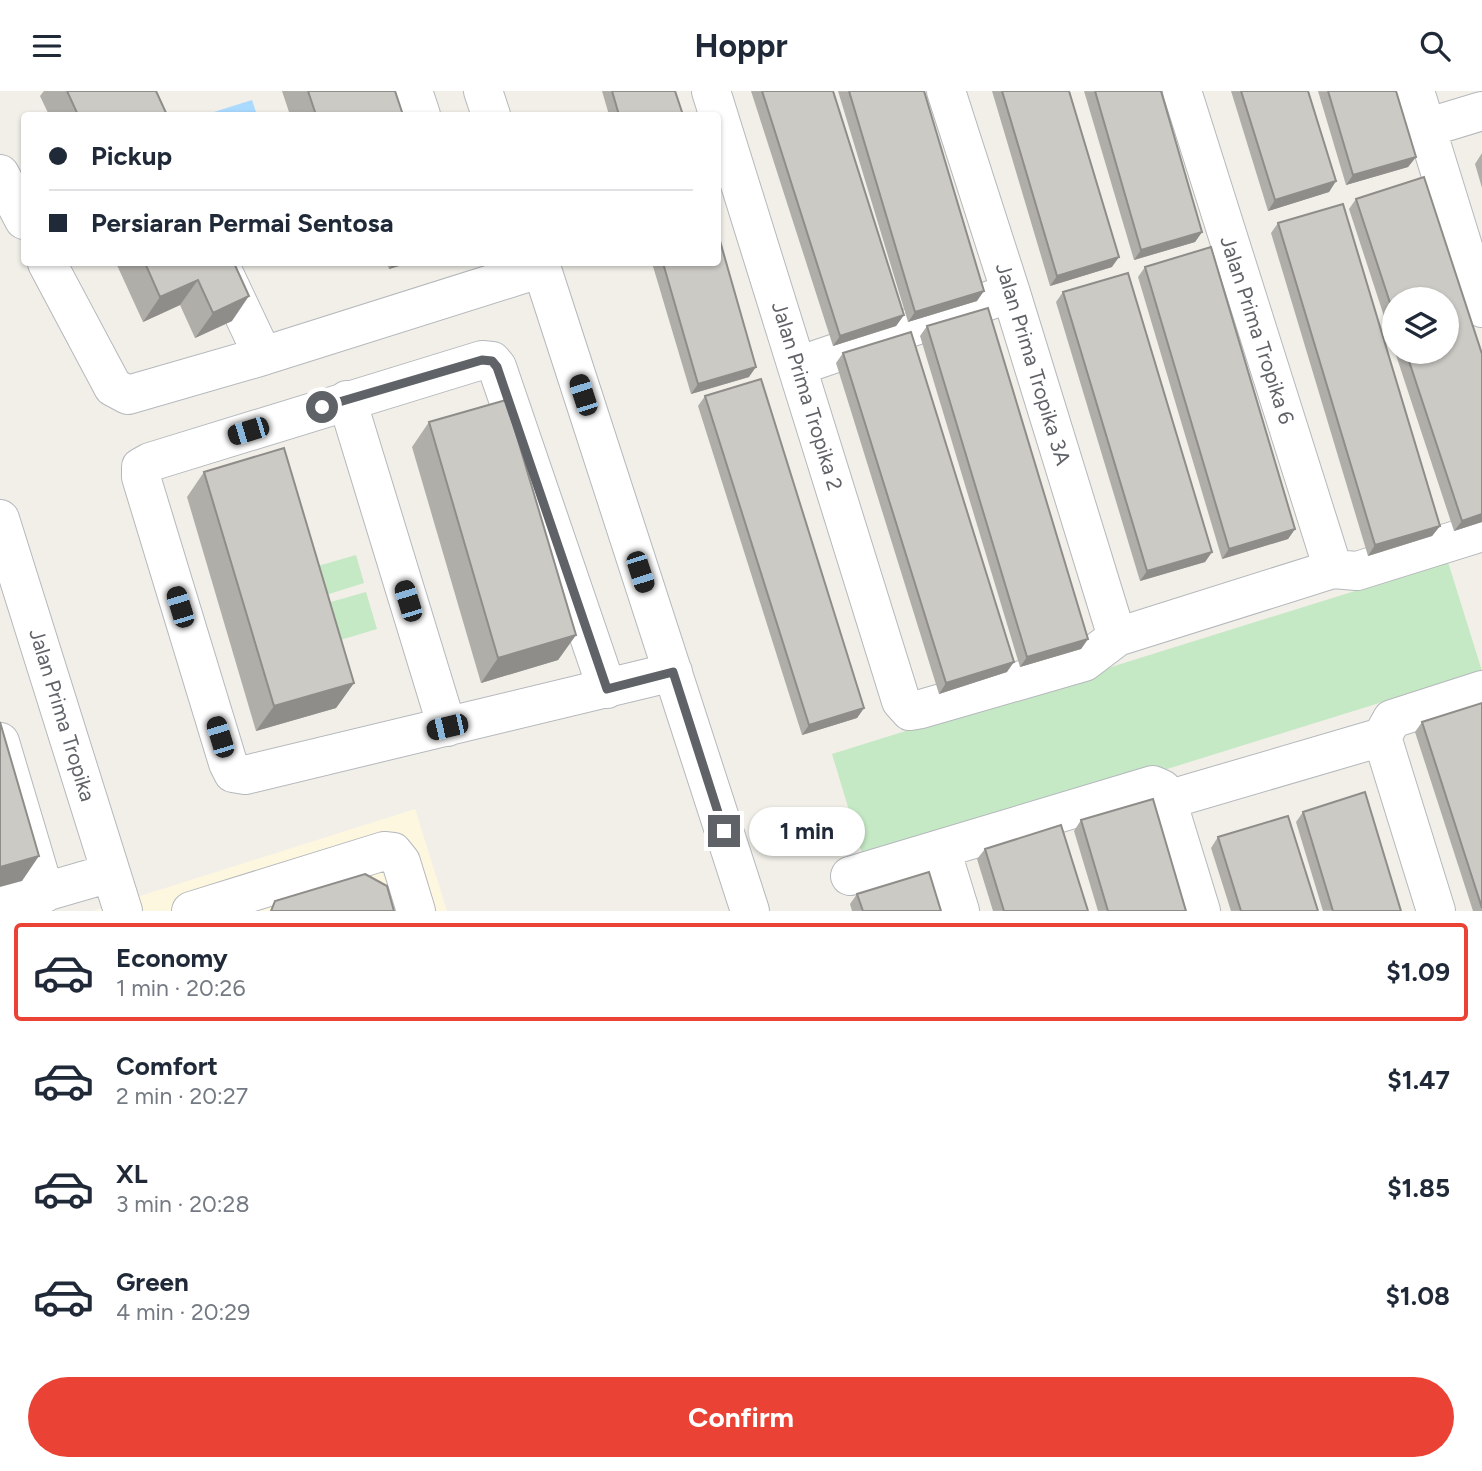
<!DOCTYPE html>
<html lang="en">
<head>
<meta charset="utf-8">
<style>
  :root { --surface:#fff; --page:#f6f6f7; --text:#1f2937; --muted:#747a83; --line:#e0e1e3; --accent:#ea4335 }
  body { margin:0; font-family:Figtree,sans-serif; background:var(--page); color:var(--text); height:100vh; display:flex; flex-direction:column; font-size:26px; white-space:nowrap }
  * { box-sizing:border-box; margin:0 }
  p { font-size:23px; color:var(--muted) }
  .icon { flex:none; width:38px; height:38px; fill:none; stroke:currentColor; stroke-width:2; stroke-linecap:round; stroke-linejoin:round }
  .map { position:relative; height:820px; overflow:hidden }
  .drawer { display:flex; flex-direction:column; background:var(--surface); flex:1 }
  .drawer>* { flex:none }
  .top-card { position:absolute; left:21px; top:21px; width:700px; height:154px; border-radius:7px; box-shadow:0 2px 5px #0004; display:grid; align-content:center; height:154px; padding:0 28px; background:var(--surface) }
  .controls { position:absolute; left:1382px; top:196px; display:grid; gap:14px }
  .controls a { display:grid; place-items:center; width:77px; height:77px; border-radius:50%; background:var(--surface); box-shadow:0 2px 5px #0004; font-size:35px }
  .end { position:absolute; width:32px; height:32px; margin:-16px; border:9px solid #5f6368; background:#fff; box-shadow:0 0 0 4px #fff }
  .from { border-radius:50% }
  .bubble { position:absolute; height:49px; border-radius:24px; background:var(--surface); box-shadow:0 2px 5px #0004; font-size:23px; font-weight:700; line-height:49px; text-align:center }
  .car { position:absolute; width:21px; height:42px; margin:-21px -10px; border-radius:9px; box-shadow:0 0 5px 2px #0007; background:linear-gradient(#222 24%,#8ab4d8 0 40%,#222 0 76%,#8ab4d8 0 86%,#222 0) }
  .top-card b { display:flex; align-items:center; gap:24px; height:66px; font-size:26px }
  .top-card b+b { border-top:2px solid var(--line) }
  .top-card i { width:18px; height:18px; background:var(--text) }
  ul { padding:12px 0 0; list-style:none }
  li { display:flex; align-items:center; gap:21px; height:98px; margin:0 14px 10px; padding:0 14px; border:4px solid transparent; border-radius:7px }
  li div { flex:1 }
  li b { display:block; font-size:26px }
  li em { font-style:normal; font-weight:700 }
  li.selected { border-color:var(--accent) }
  li>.icon { width:63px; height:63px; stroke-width:1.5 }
  .cta { display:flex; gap:14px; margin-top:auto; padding:14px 28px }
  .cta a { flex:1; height:80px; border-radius:42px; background:var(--accent); color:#fff; font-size:28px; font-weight:700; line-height:80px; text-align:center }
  header { display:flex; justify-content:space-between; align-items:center; height:91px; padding:0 28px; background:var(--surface); font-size:32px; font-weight:700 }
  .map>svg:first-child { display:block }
  .commercial { fill:#fef7e0 }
  .green { fill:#c5e8c5 }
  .water { fill:#aadaff }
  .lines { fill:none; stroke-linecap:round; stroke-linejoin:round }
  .minor-casing { stroke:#b5b8bc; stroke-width:40 }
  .minor { stroke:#fff; stroke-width:38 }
  .wall { fill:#afaea9 }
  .shaded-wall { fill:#8f8d8a }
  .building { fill:#cccac5; stroke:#8f8d8a; stroke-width:2 }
  .route { stroke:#5f6368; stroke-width:9 }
  .labels { text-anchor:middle; stroke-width:6; stroke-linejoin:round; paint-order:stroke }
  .street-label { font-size:21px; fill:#5f6368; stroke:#fff }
</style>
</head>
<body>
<header><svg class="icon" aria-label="menu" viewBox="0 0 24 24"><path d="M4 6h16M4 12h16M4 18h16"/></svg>Hoppr<svg class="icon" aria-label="search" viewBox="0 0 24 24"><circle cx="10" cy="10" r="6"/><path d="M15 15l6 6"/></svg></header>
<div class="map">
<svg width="1482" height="820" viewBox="0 0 1482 820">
  <rect width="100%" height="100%" fill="#f1efe8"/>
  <path class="commercial" d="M415,718l32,102h-354z"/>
  <path class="green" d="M356,464l8,28 -51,16 -9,-29z
    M1448,471l34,109 -617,192 -33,-109z
    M366,501l11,37 -53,16 -11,-38z"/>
  <path class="water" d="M252,9l5,15h-42l-1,-3z"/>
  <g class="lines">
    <g class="minor-casing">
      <path id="minor" d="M413,0l8,24
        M483,0l8,24
        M711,0l190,610 9,10 11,-2 163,-47 33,-25 216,-68 24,2 125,-39
        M946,0l65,202 106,344
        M1182,0l151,478
        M1415,0l67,217
        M1426,37l56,-17
        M0,83l24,46
        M47,172l66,124 15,8 135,-39 279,-88
        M219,172l44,93
        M540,172l210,648
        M798,275l213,-73
        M347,309l100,327
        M0,428l123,392
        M607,598l-110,-322 -5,-6 -10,-1 -332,102 -9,5v10l87,286 5,10 12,2 428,-103
        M1382,646l54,174
        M0,651l45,151
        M1167,709l215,-63 10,-18 90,-29
        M941,758l19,62
        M850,785l303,-91 9,4 5,11 34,111
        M0,814l110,-32
        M191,820l193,-60 9,1 8,10 15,49"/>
    </g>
    <use href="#minor" class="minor"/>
  </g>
  <path class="wall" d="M44,0h112l11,24h-118l-9,-19z
    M282,0h113l8,24h-113z
    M602,0h73l8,24h-74z
    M751,0h82l71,224 -8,11 -63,20z
    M838,0h86l53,210 -69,21z
    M992,0h77l43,176 -62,19z
    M1084,0h77l41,141 -7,10 -61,18z
    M1231,0h77l28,90 -7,11 -61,19z
    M1318,0h78l20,66 -8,10 -62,18z
    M1482,62v35l-7,-24z
    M1424,86l58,177v168l-28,9 -59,-179h52v-53h-52v51l-46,-141 7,-10z
    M1278,132l162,303 -8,10 -64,20 -97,-323z
    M116,172h118l-2,58 -37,17 -15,-33 -37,17z
    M387,172h22l-20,6z
    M652,172h66l31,114 -58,17z
    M1145,176l150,262 -7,10 -66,20 -84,-282z
    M1063,201l149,260 -7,10 -65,19 -84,-279z
    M927,235l161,313 -7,10 -61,18 -100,-331z
    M843,262l164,319 -68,22 -103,-331z
    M705,305l159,312 -7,10 -55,17 -104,-329z
    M429,331l147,213 -18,25 -77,23 -69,-236z
    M204,381l150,211 -18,25 -80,23 -69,-234z
    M1482,612v208h-9l-58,-179 7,-10z
    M1303,721l98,99h-78l-27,-89z
    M1081,729l105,91h-88l-24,-80z
    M1218,746l100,74h-87l-20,-63z
    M985,758l103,62h-95l-16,-52z
    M857,803l84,17h-89l-2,-7z"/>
  <path class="shaded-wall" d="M1416,66l-8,10 -62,18 7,-10z
    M1336,90l-7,11 -61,19 7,-11z
    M1202,141l-7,10 -61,18 7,-10z
    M1119,166l-7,10 -62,19 7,-10z
    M394,172h15l-20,6z
    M198,189l-18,25 -37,17 17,-25z
    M984,200l-7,10 -69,21 7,-10z
    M249,205l-17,25 -37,17 18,-25z
    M904,224l-8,11 -63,20 7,-10z
    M756,276l-7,10 -58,17 7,-10z
    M1482,423v8l-28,9 8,-10z
    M1440,435l-8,10 -64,20 7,-11z
    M1295,438l-7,10 -66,20 7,-10z
    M1212,461l-7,10 -65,19 7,-10z
    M576,544l-18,25 -77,23 17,-25z
    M1088,548l-7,10 -61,18 7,-10z
    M1014,571l-7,10 -68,22 7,-11z
    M354,592l-18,25 -80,23 18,-25z
    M864,617l-7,10 -55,17 7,-10z
    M39,765l-17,25 -22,6v-20z"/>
  <path class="building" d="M67,0h89l11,24h-89z
    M308,0h87l8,24h-87z
    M612,0h63l8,24h-64z
    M762,0h71l71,224 -64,21z
    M849,0h75l60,200 -69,21z
    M1002,0h67l50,166 -62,19z
    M1095,0h66l41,141 -61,18z
    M1241,0h67l28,90 -61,19z
    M1328,0h68l20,66 -63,18z
    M1424,86l58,177v160l-20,7 -56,-169h41v-53h-52v19l-39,-119z
    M1343,113l97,322 -65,19 -97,-322z
    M718,143l38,133 -58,17 -35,-121h55z
    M1211,156l84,282 -66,20 -84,-282z
    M145,172h89l15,33 -36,17 -15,-33 -38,17z
    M1128,182l84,279 -65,19 -84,-279z
    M988,217l100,331 -61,18 -100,-331z
    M911,241l103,330 -68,21 -103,-330z
    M761,288l103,329 -55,17 -104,-329z
    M506,309l70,235 -78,23 -69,-236z
    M284,357l70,235 -80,23 -70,-234z
    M1482,612v205l-60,-186z
    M0,631l39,134 -39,11z
    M1365,701l36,119h-68l-30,-99z
    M1153,708l33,112h-78l-27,-91z
    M1288,725l30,95h-77l-23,-74z
    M1061,734l27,86h-84l-19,-62z
    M929,781l12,39h-78l-6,-17z
    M365,783l22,12 7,25h-123l4,-10z"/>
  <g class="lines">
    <path class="route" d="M322,316l160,-47 10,1 5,6 110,322 66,-17 51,159"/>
  </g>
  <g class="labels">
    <g class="street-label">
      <text transform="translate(1257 239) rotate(72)" y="7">Jalan Prima Tropika 6</text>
      <text transform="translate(1033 273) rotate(73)" y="7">Jalan Prima Tropika 3A</text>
      <text transform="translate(807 305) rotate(73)" y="7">Jalan Prima Tropika 2</text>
      <text transform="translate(62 624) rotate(73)" y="7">Jalan Prima Tropika</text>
    </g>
  </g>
</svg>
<div class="controls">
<a><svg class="icon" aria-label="layers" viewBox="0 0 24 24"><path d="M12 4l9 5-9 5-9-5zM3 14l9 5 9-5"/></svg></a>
</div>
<i class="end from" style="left:322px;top:316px"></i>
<i class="end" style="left:724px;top:740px"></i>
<div class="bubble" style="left:749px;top:716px;width:116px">1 min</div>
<i class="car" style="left:583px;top:304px;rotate:342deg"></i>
<i class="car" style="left:248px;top:340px;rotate:253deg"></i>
<i class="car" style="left:640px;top:481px;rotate:162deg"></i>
<i class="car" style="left:408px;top:510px;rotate:343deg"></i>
<i class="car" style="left:180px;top:516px;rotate:343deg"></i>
<i class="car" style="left:447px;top:636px;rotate:257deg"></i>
<i class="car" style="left:220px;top:646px;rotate:343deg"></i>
<div class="top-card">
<b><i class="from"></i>Pickup</b>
<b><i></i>Persiaran Permai Sentosa</b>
</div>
</div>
<section class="drawer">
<ul>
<li class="selected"><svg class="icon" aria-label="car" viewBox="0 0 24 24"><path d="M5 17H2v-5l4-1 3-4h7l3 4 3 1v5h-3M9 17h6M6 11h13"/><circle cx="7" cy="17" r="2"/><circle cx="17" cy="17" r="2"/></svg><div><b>Economy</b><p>1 min · 20:26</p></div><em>$1.09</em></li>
<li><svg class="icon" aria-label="car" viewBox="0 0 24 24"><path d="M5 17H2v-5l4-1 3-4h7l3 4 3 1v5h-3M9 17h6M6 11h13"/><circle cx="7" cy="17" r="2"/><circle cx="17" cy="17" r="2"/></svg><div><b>Comfort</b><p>2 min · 20:27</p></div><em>$1.47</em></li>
<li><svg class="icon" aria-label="car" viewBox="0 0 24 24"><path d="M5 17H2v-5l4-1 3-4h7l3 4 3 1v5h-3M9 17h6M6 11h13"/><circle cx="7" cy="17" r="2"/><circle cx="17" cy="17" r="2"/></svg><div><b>XL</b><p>3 min · 20:28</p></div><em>$1.85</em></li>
<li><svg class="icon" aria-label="car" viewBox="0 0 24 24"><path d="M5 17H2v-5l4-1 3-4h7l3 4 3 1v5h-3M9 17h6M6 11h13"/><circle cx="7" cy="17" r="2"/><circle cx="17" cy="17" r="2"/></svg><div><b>Green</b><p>4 min · 20:29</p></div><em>$1.08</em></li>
</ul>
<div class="cta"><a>Confirm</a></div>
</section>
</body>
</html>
